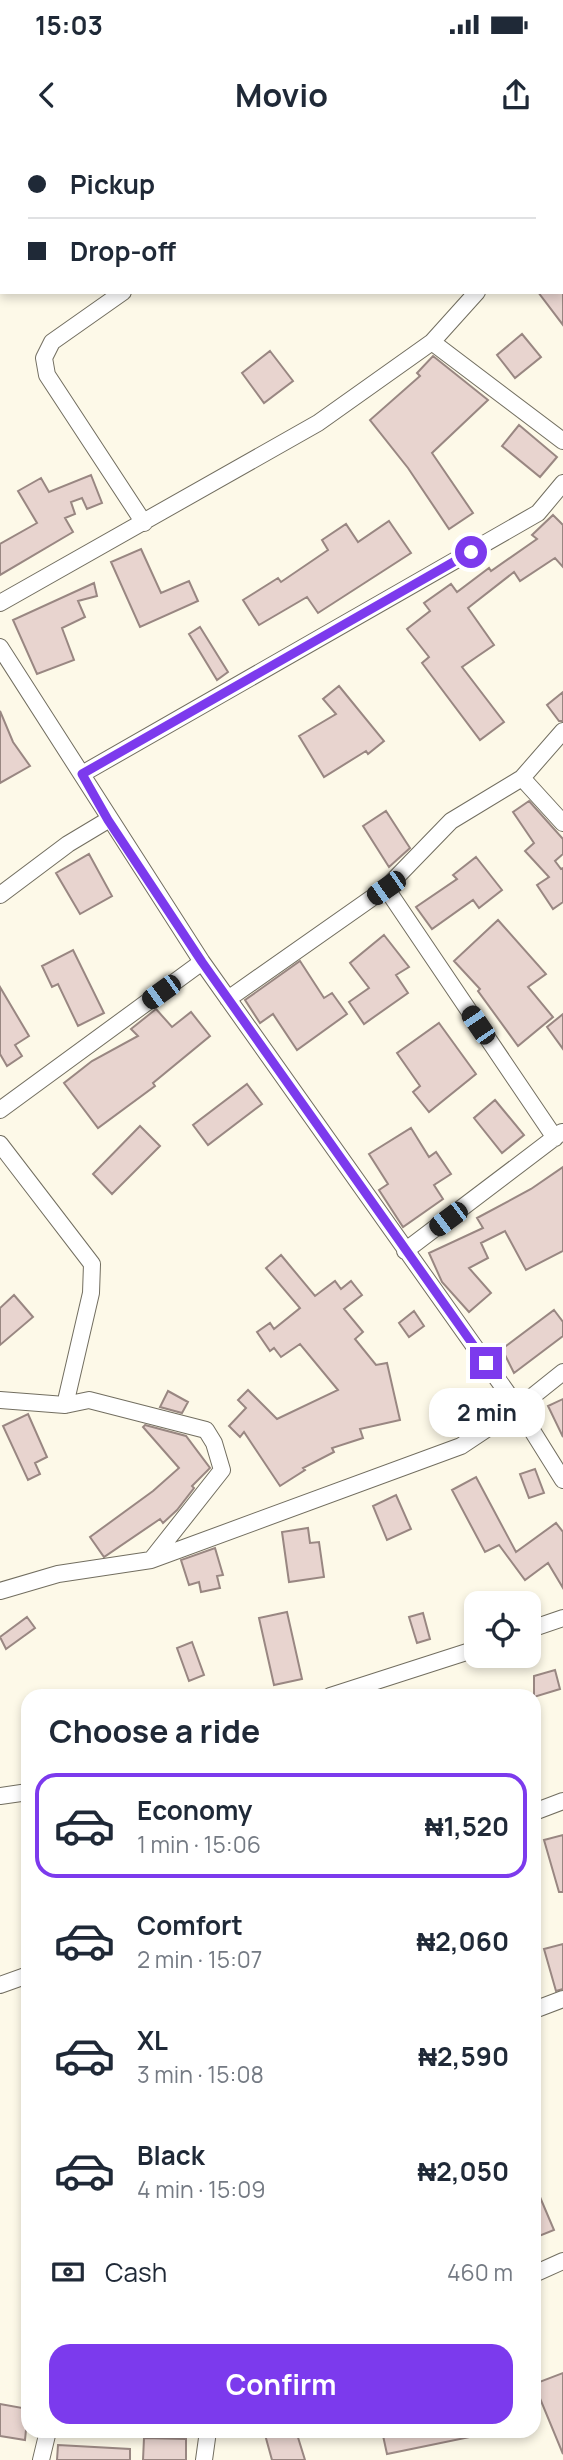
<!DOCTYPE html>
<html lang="en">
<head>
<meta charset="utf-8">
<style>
  :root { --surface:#fff; --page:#f2f2f3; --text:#1f2937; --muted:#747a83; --line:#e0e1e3; --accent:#7c3aed }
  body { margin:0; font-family:Manrope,sans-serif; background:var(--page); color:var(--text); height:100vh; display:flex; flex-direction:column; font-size:26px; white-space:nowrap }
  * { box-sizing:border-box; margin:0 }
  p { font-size:23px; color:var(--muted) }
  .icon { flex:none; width:38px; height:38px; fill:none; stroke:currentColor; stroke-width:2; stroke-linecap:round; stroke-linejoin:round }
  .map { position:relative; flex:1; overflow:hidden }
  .drawer { position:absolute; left:21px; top:1549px; width:520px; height:749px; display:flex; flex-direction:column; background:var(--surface); border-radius:21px; box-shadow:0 4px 10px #0003 }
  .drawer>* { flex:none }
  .banner { position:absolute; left:0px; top:0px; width:564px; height:154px; box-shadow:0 4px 10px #0003; display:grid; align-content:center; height:154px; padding:0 28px; background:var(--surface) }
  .fabs { position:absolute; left:464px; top:1451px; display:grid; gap:14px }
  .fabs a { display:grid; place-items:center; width:77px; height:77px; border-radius:14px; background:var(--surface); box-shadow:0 4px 10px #0003; font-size:35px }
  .end { position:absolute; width:32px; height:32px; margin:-16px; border:9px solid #7c3aed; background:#fff; box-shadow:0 0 0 4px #fff }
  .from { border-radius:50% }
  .bubble { position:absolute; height:49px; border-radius:21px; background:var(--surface); box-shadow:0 4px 10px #0003; font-size:23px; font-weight:700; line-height:49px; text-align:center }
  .car { position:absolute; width:21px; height:42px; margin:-21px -10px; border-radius:9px; box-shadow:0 0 5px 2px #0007; background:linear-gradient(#222 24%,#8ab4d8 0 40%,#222 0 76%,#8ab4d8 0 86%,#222 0) }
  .banner b { display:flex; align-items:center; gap:24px; height:66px; font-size:26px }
  .banner b+b { border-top:2px solid var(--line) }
  .banner i { width:18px; height:18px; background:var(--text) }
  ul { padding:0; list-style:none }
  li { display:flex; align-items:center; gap:21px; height:105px; margin:0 14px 10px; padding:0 14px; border:4px solid transparent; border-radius:21px }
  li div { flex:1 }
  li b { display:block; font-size:26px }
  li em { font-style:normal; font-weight:700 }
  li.active { border-color:var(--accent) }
  li>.icon { width:63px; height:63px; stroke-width:1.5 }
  h2 { padding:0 28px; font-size:32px; line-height:84px }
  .pay { display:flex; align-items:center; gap:18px; height:77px; padding:0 28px; font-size:26px }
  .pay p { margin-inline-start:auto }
  .button { display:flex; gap:14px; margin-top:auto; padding:14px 28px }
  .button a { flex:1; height:80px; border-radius:21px; background:var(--accent); color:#fff; font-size:28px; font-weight:700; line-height:80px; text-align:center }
  .status { display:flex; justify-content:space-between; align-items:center; height:49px; padding:0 35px; background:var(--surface); direction:ltr }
  .status svg { height:19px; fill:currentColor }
  header { display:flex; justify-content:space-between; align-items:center; height:91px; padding:0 28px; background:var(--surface); font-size:32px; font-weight:700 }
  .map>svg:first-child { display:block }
  .building { fill:#e8d4cf; stroke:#998782; stroke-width:2 }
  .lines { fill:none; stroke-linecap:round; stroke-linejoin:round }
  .minor-casing { stroke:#726e60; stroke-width:18 }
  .minor { stroke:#fff; stroke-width:16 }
  .route { stroke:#7c3aed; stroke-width:9 }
</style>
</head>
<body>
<div class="status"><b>15:03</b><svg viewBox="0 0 49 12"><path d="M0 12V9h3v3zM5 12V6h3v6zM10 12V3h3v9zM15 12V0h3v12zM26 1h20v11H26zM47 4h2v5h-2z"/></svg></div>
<header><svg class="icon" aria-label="back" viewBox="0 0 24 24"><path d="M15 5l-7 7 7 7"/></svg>Movio<svg class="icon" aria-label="share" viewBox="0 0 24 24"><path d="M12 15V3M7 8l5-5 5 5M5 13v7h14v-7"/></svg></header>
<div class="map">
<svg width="563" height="2320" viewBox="0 0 563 2320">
  <rect width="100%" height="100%" fill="#fdf9e8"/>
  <path class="building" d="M538,152h25v33z
    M522,194l19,23 -26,21 -18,-23z
    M270,211l23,30 -29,22 -22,-30z
    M433,216l55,44 -56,53 41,60 -24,16 -41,-61 -38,-48 50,-44 -3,-3z
    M519,285l38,32 -17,20 -38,-31z
    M91,335l11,28 -15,6 -5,-11 -11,4 4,12 -10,4 8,14 -73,43v-31l37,-21 -19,-32 23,-13 8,14z
    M553,375l10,10v42l-8,-9 -35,23 -6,-9 -46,36 26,37 -32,22 42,55 -24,18 -58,-77 7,-6 -22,-28 23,-18 -6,-8 27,-19 6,8 32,-24 2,3 46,-32 -5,-4z
    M389,381l22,32 -93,60 -11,-16 -48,28 -16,-25 35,-22 3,4 47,-32 -6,-10 24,-16 12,18z
    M141,409l20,44 28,-12 9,20 -58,26 -29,-65z
    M94,443l3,13 -19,5 7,16 -23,11 12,32 -37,14 -24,-54z
    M200,487l28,45 -11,8 -28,-46z
    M339,546l45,55 -16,13 -2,-3 -42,26 -25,-41 37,-22 -13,-15z
    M563,552v29h-4l-12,-16z
    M0,571l13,31 17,24 -30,17z
    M529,661l34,38v15l-8,7 6,8 2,-1v34l-10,7 -16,-24 12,-8 -24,-26 9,-8 -21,-31z
    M386,671l24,37 -21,19 -26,-41z
    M89,714l23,42 -32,18 -24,-41z
    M476,717l26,33 -23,18 -6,-8 -41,29 -16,-22 41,-28 -4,-4z
    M498,780l48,54 -18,13 25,30 -35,29 -40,-55 2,-2 -26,-28z
    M384,795l25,32 -13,8 12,18 -44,31 -15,-22 20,-14 -19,-25z
    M73,810l31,63 -26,13 -20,-42 -6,3 -10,-21z
    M300,821l24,37 8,-5 15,21 -50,36 -24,-36 -13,9 -15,-23z
    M0,847l29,49 -14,9 7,11 -15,10 -7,-12z
    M156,869l16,18 19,-15 19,24 -57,47 2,3 -57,42 -34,-45 28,-22 46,-25 -7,-7z
    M563,874v35l-16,-22z
    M439,883l37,51 -47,38 -16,-20 7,-6 -23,-33z
    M247,944l15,20 -54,41 -15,-20z
    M495,960l29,35 -22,18 -28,-35z
    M140,986l20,20 -48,48 -19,-20z
    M411,988l18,29 7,-5 15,22 -17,11 9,14 -40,28 -24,-37 9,-6 -19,-30z
    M563,1027v84l-37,19 -21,-39 -24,12 7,15 -19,10 22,25 -22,19 -27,-30 -13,-29 54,-25 -6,-10 54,-29z
    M281,1115l34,41 20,-15 6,8 10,-8 11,14 -18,14 19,23 -8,7 21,26 11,-2 13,57 -40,9 3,9 -31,10 2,4 -31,16 2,2 -25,16 -36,-54 -4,5 -11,-11 17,-18 -8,-8 10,-10 29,29 61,-29 -38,-46 -19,13 -7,-9 -4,3 -13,-19 13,-9 4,6 26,-21 -34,-40z
    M14,1155l19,22 -33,28v-37z
    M554,1170l9,12v14l-49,37 -12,-24z
    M414,1171l10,15 -15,11 -10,-14z
    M168,1251l20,11 -6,11 -22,-6z
    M563,1259v38l-15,-31z
    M28,1274l19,43 -12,6 5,11 -12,6 -25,-54z
    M145,1285l41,11 24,32 -18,18 2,2 -17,22 -14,13 -3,-4 -56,38 -14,-20 63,-46 26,-23 -36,-41z
    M535,1329l9,24 -15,5 -9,-24z
    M476,1337l40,75 40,-29 7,9v56l-15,-25 -23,17 -26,-35 -14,7 -33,-62z
    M396,1355l15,34 -24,11 -14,-34z
    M308,1388l2,15 9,-1 5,35 -35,5 -7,-50z
    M215,1408l8,27 -6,1 3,12 -19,4 -2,-10 -10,3 -8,-25z
    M287,1472l15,67 -28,6 -15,-67z
    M423,1473l7,26 -13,4 -8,-26z
    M27,1477l8,11 -29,21 -6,-12z
    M192,1502l12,33 -15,6 -12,-33z
    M555,1530l5,19 -26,8v-21z
    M563,1695v57h-4l-15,-52z
    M563,1804v45l-7,2 -12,-42z
    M534,2043l20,47 -20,8z
    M563,2233v81l-29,-70z
    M0,2264l28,5 -3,31 -25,-4z
    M264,2291h32l9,29h-33z
    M382,2291h88v6l-83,17z
    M144,2298l42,1v21h-43z
    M58,2305l72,4v11h-73z"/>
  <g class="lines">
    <g class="minor-casing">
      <path id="minor" d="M339,2l2,-2
        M562,45l1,-3
        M123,152l-71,50 -8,16 3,17 97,148
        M432,202l131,99
        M0,463l318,-180 114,-81 45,-50
        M0,507l202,315 316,446 45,72
        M82,634l456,-261 25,-30
        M522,638l41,45
        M386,748l169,250
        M0,755l68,-51 40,-24
        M228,859l158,-111 65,-67 71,-43 41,-47
        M0,970l202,-148
        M0,1004l92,120 -1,29 -26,112
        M405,1111l157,-119
        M0,1260l65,5 24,-5 117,30 8,13 8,27 -71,90
        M0,1451l58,-17 93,-14 310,-114 57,-38 45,-36
        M528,1490l35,-12
        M330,1556l146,-47
        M0,1656l28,-4
        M534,1672l29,-11
        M0,1845l28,-10
        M534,1870l29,-11
        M534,2134l29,-13
        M41,2320l7,-29
        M204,2320l4,-29"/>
    </g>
    <use href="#minor" class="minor"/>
  </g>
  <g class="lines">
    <path class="route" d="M471,412l-389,222 26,46 94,142 284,401"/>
  </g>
</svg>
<div class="fabs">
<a><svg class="icon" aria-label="locate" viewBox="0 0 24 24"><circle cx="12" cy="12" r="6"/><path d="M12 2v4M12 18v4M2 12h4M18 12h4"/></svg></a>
</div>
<i class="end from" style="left:471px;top:412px"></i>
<i class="end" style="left:486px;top:1223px"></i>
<div class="bubble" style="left:429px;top:1248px;width:116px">2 min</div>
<i class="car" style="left:386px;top:748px;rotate:235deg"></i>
<i class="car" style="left:161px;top:852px;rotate:234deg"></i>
<i class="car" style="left:478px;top:885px;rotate:326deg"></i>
<i class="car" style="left:448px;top:1079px;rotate:233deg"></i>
<div class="banner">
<b><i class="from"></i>Pickup</b>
<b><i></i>Drop-off</b>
</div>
<section class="drawer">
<h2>Choose a ride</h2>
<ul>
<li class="active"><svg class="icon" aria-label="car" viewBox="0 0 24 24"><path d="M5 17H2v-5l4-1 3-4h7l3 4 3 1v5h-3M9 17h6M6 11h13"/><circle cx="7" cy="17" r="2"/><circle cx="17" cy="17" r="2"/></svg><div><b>Economy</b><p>1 min · 15:06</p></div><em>₦1,520</em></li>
<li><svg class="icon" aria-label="car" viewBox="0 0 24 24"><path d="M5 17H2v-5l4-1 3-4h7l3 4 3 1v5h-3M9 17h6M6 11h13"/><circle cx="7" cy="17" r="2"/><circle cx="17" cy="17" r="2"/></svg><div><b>Comfort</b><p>2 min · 15:07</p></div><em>₦2,060</em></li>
<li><svg class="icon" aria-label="car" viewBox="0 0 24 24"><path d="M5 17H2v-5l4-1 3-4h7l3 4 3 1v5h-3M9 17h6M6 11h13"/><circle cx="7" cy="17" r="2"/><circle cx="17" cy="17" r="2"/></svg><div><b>XL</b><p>3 min · 15:08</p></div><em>₦2,590</em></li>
<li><svg class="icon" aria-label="car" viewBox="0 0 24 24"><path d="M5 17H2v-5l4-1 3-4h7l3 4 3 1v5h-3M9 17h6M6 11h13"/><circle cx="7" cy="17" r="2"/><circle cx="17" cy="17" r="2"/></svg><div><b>Black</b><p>4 min · 15:09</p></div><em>₦2,050</em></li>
</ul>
<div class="pay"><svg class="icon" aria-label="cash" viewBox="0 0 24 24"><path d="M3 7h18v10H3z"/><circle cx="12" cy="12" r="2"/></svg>Cash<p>460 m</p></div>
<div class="button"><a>Confirm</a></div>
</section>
</div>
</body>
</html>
